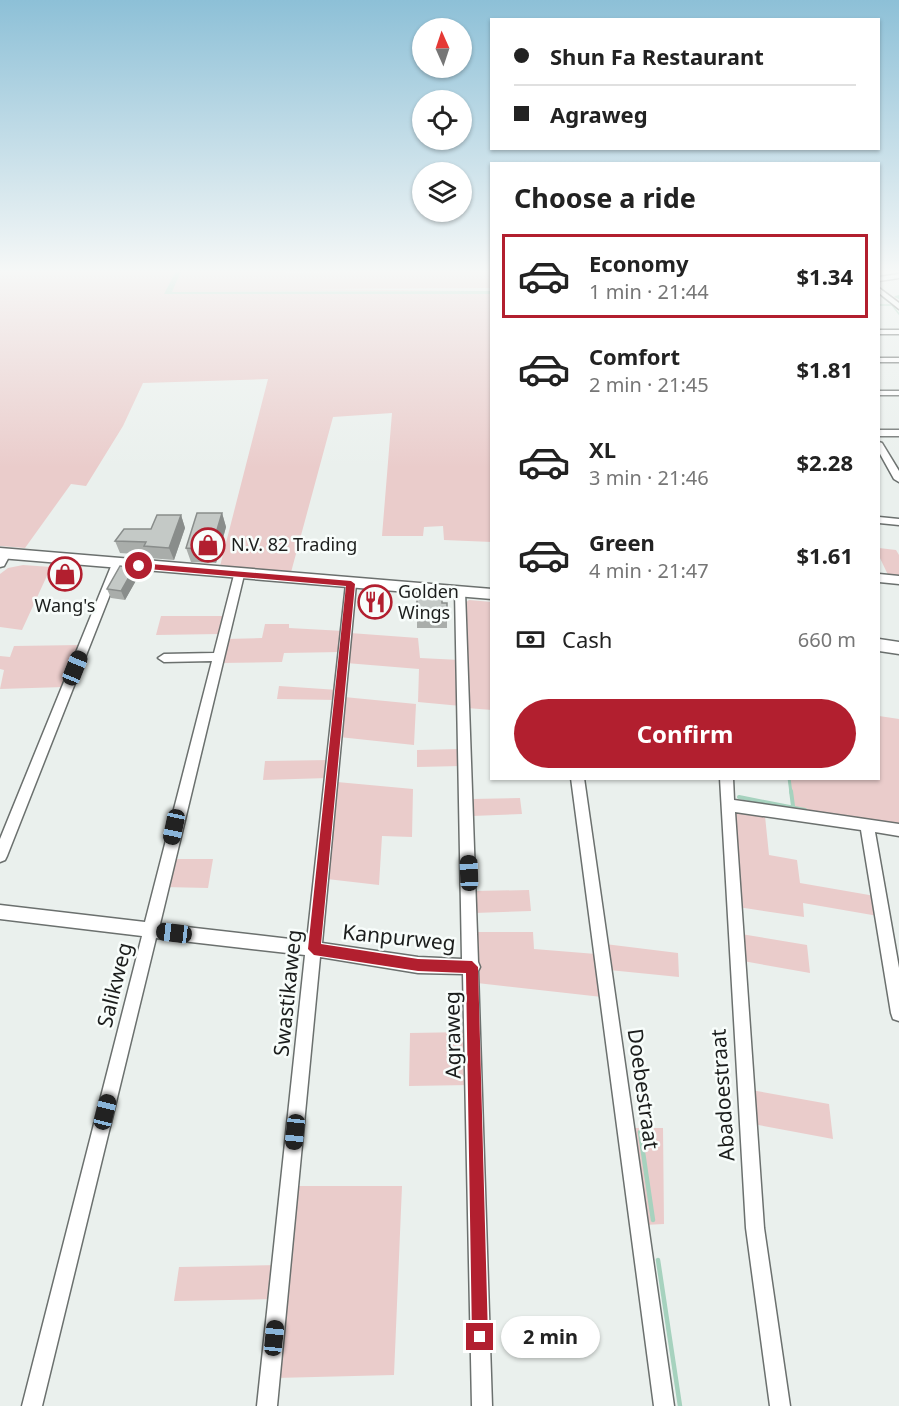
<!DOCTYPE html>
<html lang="en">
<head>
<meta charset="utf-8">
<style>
  :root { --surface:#fff; --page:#f2f2f2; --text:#222; --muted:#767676; --line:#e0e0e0; --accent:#b21f2f }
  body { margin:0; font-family:"Noto Sans",sans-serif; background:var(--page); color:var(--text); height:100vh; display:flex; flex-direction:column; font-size:22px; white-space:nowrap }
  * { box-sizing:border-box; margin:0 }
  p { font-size:20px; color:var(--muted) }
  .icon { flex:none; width:33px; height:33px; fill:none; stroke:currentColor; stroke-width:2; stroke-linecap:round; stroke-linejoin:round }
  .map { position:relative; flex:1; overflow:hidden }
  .panel { position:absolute; left:490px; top:162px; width:390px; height:618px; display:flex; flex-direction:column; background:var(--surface); border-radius:0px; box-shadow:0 2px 4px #0004 }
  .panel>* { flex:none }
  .banner { position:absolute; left:490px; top:18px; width:390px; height:132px; border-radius:0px; box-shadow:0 2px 4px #0004; display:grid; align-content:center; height:132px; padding:0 24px; background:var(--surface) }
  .needle { width:39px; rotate:357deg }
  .controls { position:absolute; left:412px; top:18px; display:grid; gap:12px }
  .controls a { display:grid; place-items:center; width:60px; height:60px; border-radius:50%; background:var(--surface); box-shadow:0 2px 4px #0004; font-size:30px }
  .end { position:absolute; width:27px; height:27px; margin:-14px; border:8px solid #b21f2f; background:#fff; box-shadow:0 0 0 3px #fff }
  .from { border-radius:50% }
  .bubble { position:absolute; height:42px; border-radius:21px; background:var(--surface); box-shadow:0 2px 4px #0004; font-size:20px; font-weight:700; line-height:42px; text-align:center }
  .car { position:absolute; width:18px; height:36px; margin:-18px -9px; border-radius:8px; box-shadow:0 0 4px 2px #0007; background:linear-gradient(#222 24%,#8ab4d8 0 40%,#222 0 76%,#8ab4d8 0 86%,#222 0) }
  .banner b { display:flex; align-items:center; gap:21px; height:57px; font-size:22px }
  .banner b+b { border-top:2px solid var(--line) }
  .banner i { width:15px; height:15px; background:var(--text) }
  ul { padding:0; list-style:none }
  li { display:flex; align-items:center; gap:18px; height:84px; margin:0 12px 9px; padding:0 12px; border:3px solid transparent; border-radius:0px }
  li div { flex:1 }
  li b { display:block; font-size:22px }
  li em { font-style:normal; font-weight:700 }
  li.active { border-color:var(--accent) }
  li>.icon { width:54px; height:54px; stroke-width:1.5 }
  h2 { padding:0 24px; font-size:27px; line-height:72px }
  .pay { display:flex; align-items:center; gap:15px; height:66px; padding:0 24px; font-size:22px }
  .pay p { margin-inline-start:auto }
  .primary-button { display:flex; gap:12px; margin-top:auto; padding:12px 24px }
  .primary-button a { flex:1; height:69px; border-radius:36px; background:var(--accent); color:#fff; font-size:24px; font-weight:700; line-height:69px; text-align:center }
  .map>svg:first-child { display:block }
  .green { fill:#eacccb }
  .water { fill:#a6d2be }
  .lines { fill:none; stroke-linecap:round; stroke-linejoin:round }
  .stream-far3 { stroke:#a6d2be; stroke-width:1.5 }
  .stream-far2 { stroke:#a6d2be; stroke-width:3 }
  .stream-far1 { stroke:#a6d2be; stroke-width:4 }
  .stream { stroke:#a6d2be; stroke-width:4.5 }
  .canal { fill:#a6d2be; fill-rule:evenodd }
  .street-casing { stroke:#6b706e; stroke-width:3 }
  .primary-casing { stroke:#6b706e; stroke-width:3 }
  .street { fill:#fff; fill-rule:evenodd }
  .primary { fill:#fff; fill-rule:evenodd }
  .wall { fill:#a9adaa }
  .shaded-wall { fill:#898d8b }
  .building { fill:#c4c9c6; stroke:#898d8b; stroke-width:1.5 }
  .route { fill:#b21f2f }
  .labels { text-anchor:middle; stroke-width:5; stroke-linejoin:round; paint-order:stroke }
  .poi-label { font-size:18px; fill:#1b1d1c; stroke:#f8fdfb; text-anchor:start }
  .near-street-label { font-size:21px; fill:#1b1d1c; stroke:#f8fdfb }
</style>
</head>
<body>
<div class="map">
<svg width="899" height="1406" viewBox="0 0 899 1406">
  <rect width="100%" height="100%" fill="#eaf0ed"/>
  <path class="green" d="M0,271h176l-11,23h327v248l-48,-2 -1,-14 -19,1 -1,9h-41l10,-123 -59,4 -43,159 -71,-6 49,-191 -125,4 -20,43 -37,60 -15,-2 -46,64 -25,-2z
    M181,271h105v2l206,-2v17l-188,1 188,2 -321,1z
    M879,548l17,2 3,5v23l-10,-1 -10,-21z
    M23,565l28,2 -29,63 -22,-3v-53l8,-6z
    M469,600l23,2v108l-25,-2 -2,-105z
    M161,616h62l-4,18 -63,1z
    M265,624h24v4l55,3 -3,21 -57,1 -2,9 -63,1 6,-24 37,-1z
    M350,633l68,5 2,20 40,2 1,46 -43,-4 1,-33 -73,-6z
    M81,645l-17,42 -64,2 4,-19 -4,-1v-13l10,1 4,-11z
    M279,686l59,4 -1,10 -60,-1z
    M344,697l72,7 -2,41 -75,-8z
    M879,716l20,3v107l-106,-15 -4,-32 90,-1z
    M460,749l1,17 -44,1v-17z
    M330,760l-2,18 -65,2 2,-19z
    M337,782l76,7 -1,48 -30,-1 -3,49 -52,-6z
    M520,798l2,16 -50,2 -1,-17z
    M737,812l28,4 4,39 28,5 3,23 75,13 3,20 -75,-13 1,14 -66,-10 -3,-94z
    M171,859h42l-5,29 -44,-1z
    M529,890l2,21 -57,2 -1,-22z
    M476,932h57l1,17 62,5 6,43 -125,-14z
    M741,934l66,11 3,28 -67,-12z
    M605,944l73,9 1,24 -70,-7z
    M468,1032l2,53 -61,1 1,-53z
    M751,1090l78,14 4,35 -80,-15z
    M630,1128h33l1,96 -20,1z
    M294,1186h108l-8,189 -119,3z
    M279,1265l-4,34 -101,2 5,-34z"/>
  <path class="water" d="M176,271h5l-9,21 320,-1v3h-328z"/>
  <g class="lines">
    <path class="stream-far3" d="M882,297l7,5
      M879,305h13l7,9"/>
    <path class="stream-far2" d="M789,778l2,15"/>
    <path class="stream-far1" d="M791,791l2,15
      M739,797l66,13"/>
    <path class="stream" d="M640,1132l13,88
      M658,1260l22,146"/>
    <path class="canal" d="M899,295v4l-5,-2 1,-1z"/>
    <g class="street-casing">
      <path id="street" d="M899,274v4l-20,3v-4z
        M879,288l20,15v6l-20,-16z
        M879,330h20v4h-20z
        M879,358h20v4h-20z
        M879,391h20v4h-20z
        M879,430h20v6h-20z
        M879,442l3,1 17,28v11l-5,-3 -15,-27z
        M879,517l20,2v6l-20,-2z
        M6,550l5,3 -7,13 -4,1v-12l2,-4z
        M117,561l5,3 -115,292 -2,4 -5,2v-23l112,-275z
        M239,572l5,3 -84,349 147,17 39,-357 5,-4 5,4 -34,359 96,14 44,2 -7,-368 5,-4 5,4 13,371 2,5 -2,4 14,435h-20l-9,-432 -45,-1 -98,-16 -43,449h-20l48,-451 -149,-17 -114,468h-20l120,-470 -142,-17v-14l145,17 67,-261 -48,1 -6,-4 6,-4 50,-1 20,-78z
        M879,574l20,2v8l-20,-2z
        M571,778h13l90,628h-20z
        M720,778h13l1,22 165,24v12l-24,-4 24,136v53l-6,-2 -2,-6 -30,-183 -126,-18 29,416 26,178h-20l-24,-178z"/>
    </g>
    <g class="primary-casing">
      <path id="primary" d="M0,548l492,41v10l-492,-41z
        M879,639l20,3v12l-20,-3z"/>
    </g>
    <use href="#street" class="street"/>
    <use href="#primary" class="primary"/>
  </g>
  <path class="wall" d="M222,513l4,14 -10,36 -25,-1 -5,-14z
    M181,515l4,13 -11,32 -25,-2 -1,-3 -28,-2 -5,-12 36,-12z
    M138,577l-13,23 -14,-2 -4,-9z
    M442,603h5v25h-30v-13z"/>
  <path class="shaded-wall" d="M222,513l4,14 -10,36 -5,-13z
    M181,515l4,13 -11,32 -5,-12z
    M134,568l4,9 -13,23 -4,-9z"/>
  <path class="building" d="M197,513h25l-11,37 -25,-2z
    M157,515h24l-12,33 -25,-2 2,-4 -31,-1 9,-12h27z
    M120,566l14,2 -13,23 -14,-2z
    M417,590h25v13h5v12h-30z"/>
  <linearGradient id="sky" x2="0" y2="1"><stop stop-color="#8dc0d7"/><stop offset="0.58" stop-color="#f6f8f7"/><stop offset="1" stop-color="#f6f8f7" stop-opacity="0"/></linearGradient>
  <rect width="899" height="468" fill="url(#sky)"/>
  <path class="route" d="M139,563l212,18 4,3 -34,360 97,15 54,2 6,6 10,370 -2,5 -6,3 -5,-3 -3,-5 -6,-364 -48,-2 -104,-16 -6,-6 38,-363 -210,-18z"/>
  <defs>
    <g id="shop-ring" transform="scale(1.725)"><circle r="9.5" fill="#f8fdfb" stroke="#b21f2f" stroke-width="1.5"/><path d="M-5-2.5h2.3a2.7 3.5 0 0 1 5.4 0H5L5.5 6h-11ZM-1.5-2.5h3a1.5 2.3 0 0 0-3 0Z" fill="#b21f2f"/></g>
    <g id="restaurant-ring" transform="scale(1.725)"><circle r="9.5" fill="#f8fdfb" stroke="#b21f2f" stroke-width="1.5"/><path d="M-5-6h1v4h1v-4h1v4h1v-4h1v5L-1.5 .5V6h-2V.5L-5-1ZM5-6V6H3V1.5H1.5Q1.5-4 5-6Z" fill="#b21f2f"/></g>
  </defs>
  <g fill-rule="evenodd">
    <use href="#shop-ring" x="208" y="545"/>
    <use href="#shop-ring" x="65" y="574"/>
    <use href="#restaurant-ring" x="375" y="602"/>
  </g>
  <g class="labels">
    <g class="poi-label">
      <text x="231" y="551">N.V. 82 Trading</text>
      <text x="398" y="598">Golden<tspan x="398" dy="21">Wings</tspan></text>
      <text x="65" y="612" text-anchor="middle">Wang's</text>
    </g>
    <g class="near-street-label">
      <text transform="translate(399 938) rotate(6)" y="7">Kanpurweg</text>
      <text transform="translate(115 985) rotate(-76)" y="7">Salikweg</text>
      <text transform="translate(288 993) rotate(-84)" y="7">Swastikaweg</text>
      <text transform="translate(453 1035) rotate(-91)" y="7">Agraweg</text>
      <text transform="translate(643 1089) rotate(82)" y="7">Doebestraat</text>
      <text transform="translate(723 1095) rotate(-94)" y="7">Abadoestraat</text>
    </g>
  </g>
</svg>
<div class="controls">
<a><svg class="needle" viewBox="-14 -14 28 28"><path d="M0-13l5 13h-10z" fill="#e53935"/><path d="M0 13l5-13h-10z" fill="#767676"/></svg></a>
<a><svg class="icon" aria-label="locate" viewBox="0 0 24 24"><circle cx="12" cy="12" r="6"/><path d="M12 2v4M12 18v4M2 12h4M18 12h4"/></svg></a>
<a><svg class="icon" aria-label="layers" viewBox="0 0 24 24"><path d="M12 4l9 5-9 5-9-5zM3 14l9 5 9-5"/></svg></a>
</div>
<i class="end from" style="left:139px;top:566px"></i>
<i class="end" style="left:480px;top:1337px"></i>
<div class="bubble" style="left:501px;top:1316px;width:99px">2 min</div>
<i class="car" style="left:75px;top:668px;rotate:22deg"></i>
<i class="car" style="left:174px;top:827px;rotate:192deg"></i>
<i class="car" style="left:469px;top:873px;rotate:358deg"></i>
<i class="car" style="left:174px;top:933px;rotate:277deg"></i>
<i class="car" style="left:105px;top:1112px;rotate:14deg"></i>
<i class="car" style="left:295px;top:1132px;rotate:186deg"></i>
<i class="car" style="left:274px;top:1338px;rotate:6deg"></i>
<div class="banner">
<b><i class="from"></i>Shun Fa Restaurant</b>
<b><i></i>Agraweg</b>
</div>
<section class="panel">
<h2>Choose a ride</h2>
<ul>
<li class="active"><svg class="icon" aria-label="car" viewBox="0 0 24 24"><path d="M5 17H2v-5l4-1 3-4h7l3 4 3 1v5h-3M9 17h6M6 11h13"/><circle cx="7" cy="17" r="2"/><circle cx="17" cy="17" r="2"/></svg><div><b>Economy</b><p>1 min · 21:44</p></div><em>$1.34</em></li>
<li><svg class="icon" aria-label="car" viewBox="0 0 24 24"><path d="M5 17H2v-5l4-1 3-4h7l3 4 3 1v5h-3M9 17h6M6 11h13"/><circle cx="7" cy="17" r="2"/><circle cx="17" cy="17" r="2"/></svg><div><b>Comfort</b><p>2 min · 21:45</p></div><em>$1.81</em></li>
<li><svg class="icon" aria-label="car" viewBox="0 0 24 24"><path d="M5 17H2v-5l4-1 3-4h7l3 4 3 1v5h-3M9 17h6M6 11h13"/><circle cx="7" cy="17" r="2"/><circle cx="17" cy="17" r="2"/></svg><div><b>XL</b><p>3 min · 21:46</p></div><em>$2.28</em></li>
<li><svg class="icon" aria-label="car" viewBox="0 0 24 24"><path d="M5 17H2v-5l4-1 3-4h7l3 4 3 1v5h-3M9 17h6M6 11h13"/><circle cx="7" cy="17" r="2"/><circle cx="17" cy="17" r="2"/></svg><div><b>Green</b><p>4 min · 21:47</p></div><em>$1.61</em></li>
</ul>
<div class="pay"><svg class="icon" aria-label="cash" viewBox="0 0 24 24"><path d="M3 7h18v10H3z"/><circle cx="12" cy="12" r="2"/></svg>Cash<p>660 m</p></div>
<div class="primary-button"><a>Confirm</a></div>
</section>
</div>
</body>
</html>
